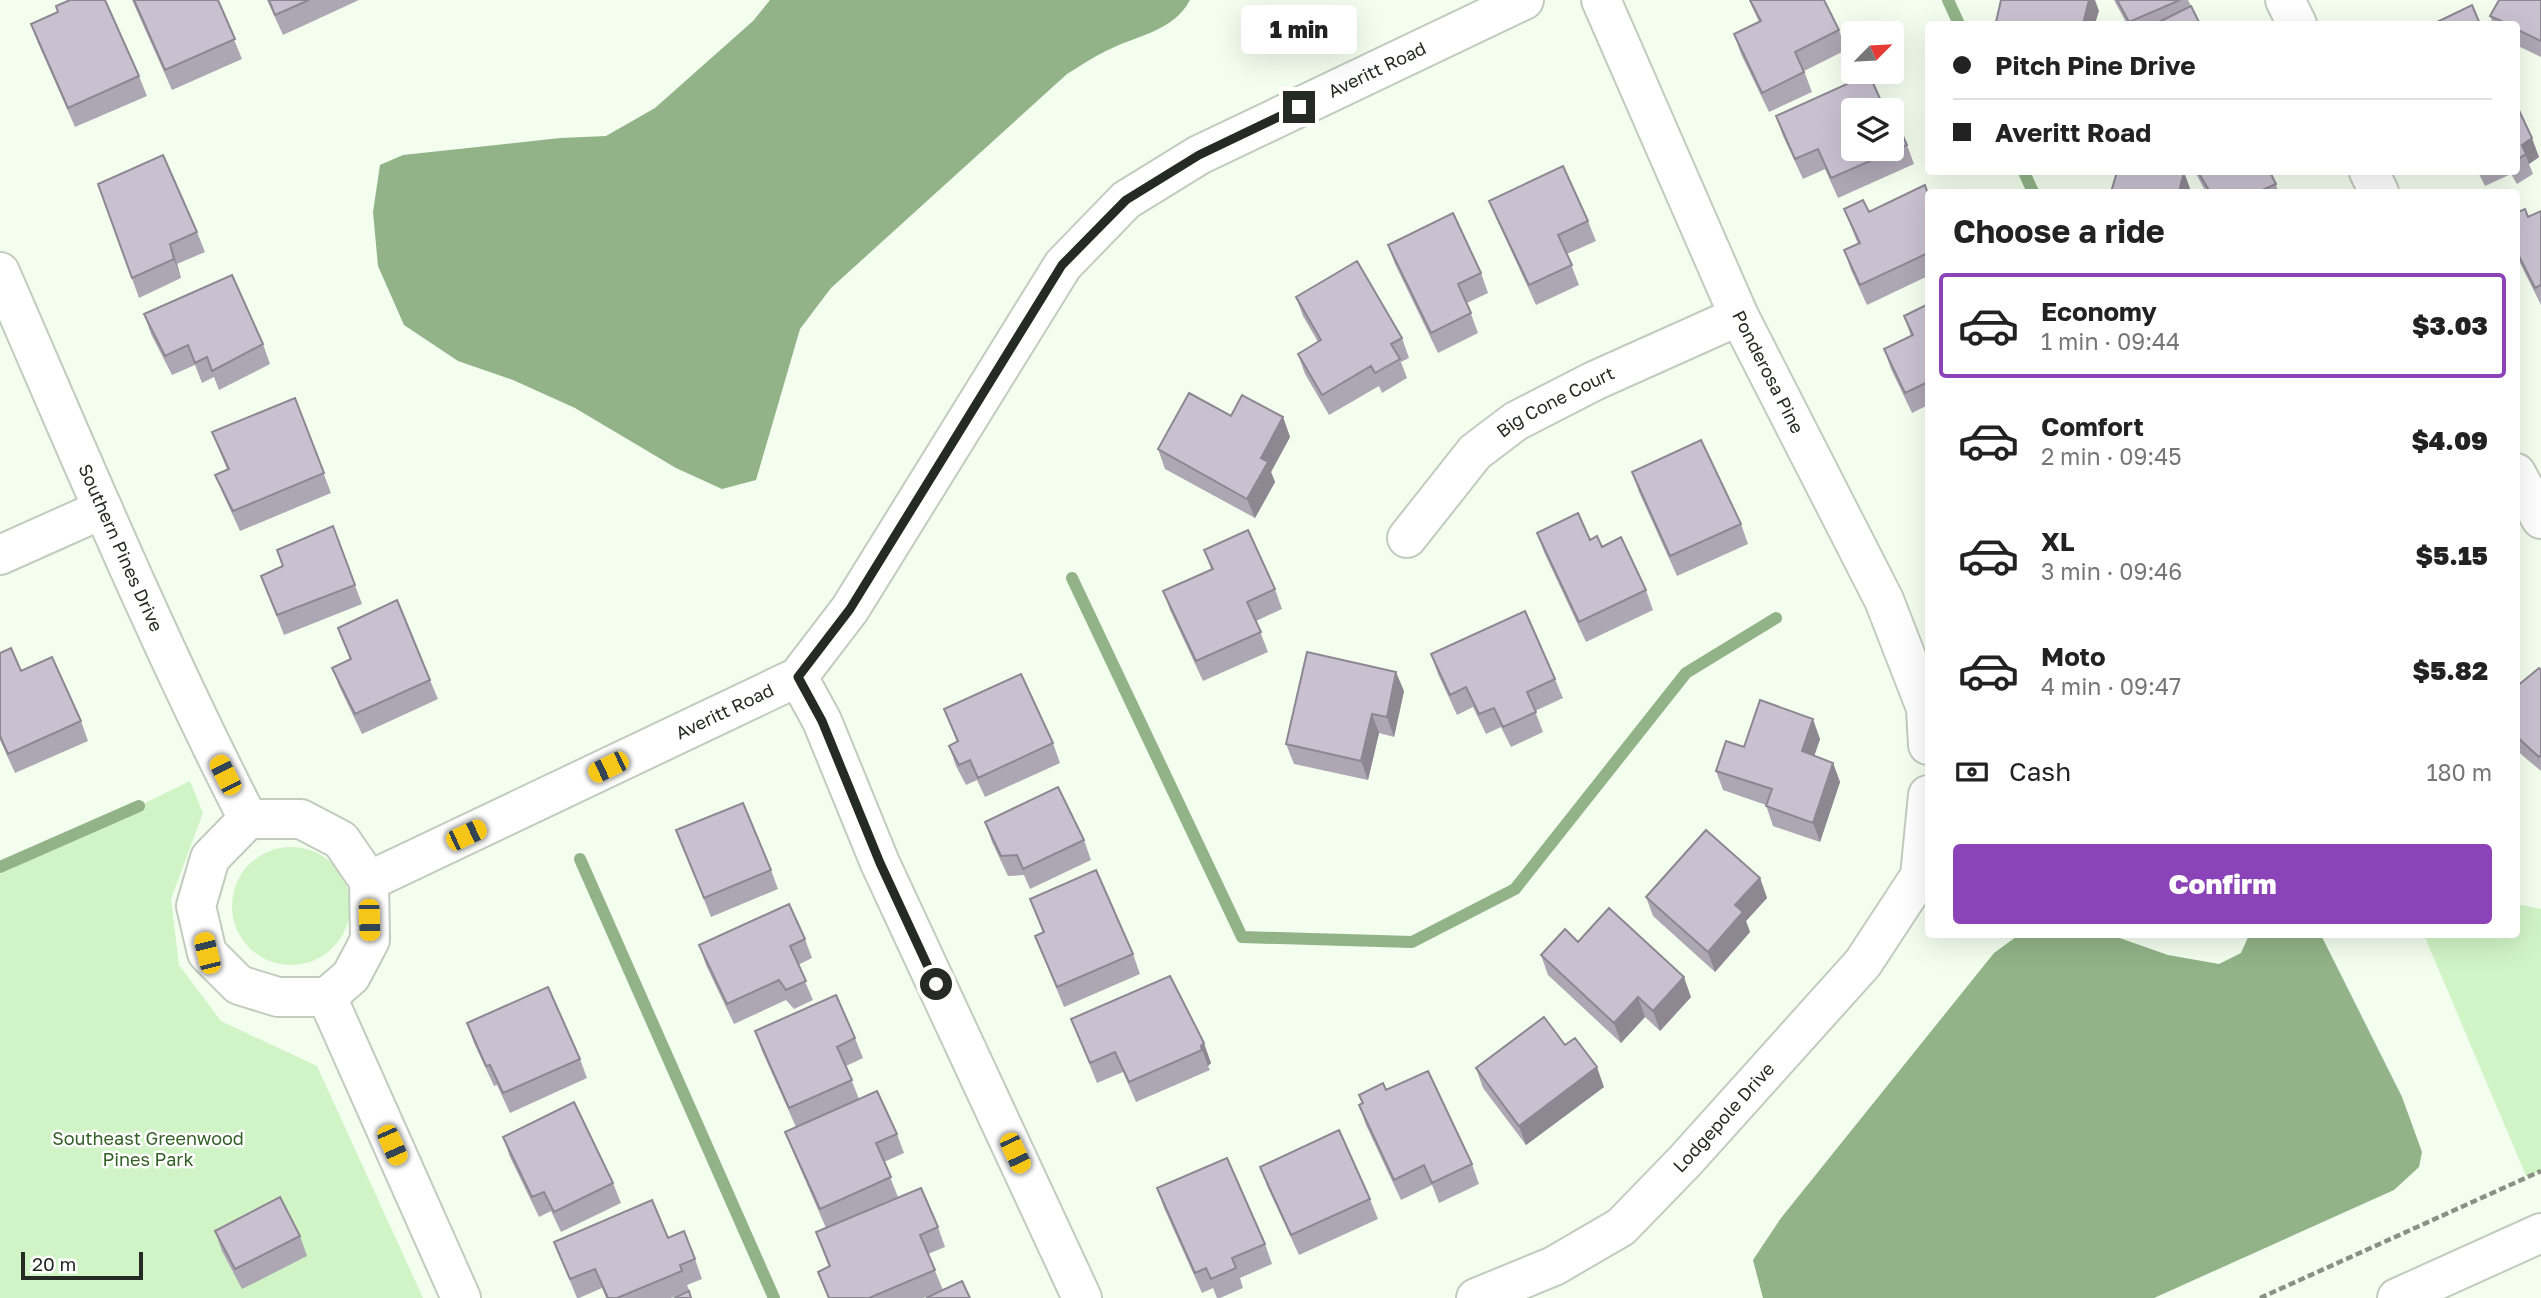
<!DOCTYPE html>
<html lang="en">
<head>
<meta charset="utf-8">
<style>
  :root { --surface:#fff; --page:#f2f2f2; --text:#222; --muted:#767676; --line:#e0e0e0; --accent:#8b44b7 }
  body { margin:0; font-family:"Golos Text",sans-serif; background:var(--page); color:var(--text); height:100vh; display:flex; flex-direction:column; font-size:26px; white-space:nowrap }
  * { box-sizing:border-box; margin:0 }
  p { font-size:23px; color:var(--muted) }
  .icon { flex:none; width:38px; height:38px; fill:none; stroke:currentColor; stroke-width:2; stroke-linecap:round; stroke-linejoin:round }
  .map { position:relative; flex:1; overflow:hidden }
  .drawer { position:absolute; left:1925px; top:189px; width:595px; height:749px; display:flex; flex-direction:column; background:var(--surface); border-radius:7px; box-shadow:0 7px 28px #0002 }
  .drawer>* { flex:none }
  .guide { position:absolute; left:1925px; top:21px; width:595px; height:154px; border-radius:7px; box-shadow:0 7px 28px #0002; display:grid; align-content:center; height:154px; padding:0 28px; background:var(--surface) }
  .needle { width:46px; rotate:66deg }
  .buttons { position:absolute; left:1841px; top:21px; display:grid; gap:14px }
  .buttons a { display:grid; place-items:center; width:63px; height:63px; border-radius:7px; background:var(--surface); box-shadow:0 7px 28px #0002; font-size:35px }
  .scale { position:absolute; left:21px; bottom:18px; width:122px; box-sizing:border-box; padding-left:7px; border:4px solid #262a24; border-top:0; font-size:19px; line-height:24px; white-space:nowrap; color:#262a24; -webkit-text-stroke:5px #fff; paint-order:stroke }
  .end { position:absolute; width:32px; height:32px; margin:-16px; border:9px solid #262a24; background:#fff; box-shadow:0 0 0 4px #fff }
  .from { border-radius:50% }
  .bubble { position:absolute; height:49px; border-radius:7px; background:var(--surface); box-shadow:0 7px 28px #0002; font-size:23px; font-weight:800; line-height:49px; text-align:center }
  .car { position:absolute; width:21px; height:42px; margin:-21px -10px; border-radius:9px; box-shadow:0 0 5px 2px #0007; background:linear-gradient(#f5c518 24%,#345 0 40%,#f5c518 0 76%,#345 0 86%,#f5c518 0) }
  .guide b { display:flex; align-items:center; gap:24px; height:66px; font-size:26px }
  .guide b+b { border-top:2px solid var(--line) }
  .guide i { width:18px; height:18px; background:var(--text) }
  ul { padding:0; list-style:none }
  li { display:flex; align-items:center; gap:21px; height:105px; margin:0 14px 10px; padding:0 14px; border:4px solid transparent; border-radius:7px }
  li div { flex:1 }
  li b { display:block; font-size:26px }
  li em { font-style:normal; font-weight:800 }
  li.on { border-color:var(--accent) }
  li>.icon { width:63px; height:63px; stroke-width:1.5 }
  h2 { padding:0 28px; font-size:32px; line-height:84px }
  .pay { display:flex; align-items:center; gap:18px; height:77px; padding:0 28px; font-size:26px }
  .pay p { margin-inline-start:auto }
  .primary-button { display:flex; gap:14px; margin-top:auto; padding:14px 28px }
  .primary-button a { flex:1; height:80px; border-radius:7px; background:var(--accent); color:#fff; font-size:28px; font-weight:800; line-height:80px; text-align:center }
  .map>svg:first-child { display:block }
  .green { fill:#d1f4c7 }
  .water { fill:#91b387 }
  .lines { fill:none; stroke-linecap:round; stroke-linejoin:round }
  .stream { stroke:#91b387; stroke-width:12 }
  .street-casing { stroke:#c1ccbe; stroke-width:42 }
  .path { stroke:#899086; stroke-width:4.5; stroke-dasharray:7 3.5; stroke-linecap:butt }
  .street { stroke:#fff; stroke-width:38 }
  .wall { fill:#ada6b3 }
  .shaded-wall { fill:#8d8792 }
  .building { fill:#c9c1d0; stroke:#8d8792; stroke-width:2 }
  .route { stroke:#262a24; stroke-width:9 }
  .labels { text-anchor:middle; stroke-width:5; stroke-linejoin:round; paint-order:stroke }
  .street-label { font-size:18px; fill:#262a24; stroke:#fff }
  .park-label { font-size:18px; fill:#325f23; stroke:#fff }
</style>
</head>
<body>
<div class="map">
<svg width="2541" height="1298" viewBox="0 0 2541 1298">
  <rect width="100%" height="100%" fill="#f3feef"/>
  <path class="green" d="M190,781l13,32 -32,86 8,66 42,56 96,45 106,232h-423v-424z
    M232 906a59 59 0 1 1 118 0a59 59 0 1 1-118 0Z
    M2517,904l24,5v262l-14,7 -103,-243 92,-1z"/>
  <path class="water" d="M770,0h420c-17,32 -53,35 -84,51 -13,6 -26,15 -39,23l-236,214 -31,41 -44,151 -34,9 -46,-21 -101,-60 -62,-28 -55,-19 -54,-36 -26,-59 -5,-54 7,-47 23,-10 157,-17 46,-2 49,-28 98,-87z
    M2020,934l91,1 57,20 51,9 22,-11 8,-18h72l81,162 20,55 -3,15 -25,23 -240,108h-391l-10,-38 28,-42 213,-265z"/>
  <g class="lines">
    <path class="stream" d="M1948,0l11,24
      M2024,172l9,20
      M1072,578l170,359 170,5 103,-53 171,-216 90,-55
      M580,859l194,439
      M0,867l139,-61"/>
    <g class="street-casing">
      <g id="street">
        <path id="s1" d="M1601,0l138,316 145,284 42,108 2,37"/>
        <path d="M2285,0l12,24"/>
        <path d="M2369,172l10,20"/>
        <path id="s2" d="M0,272c80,184 157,369 248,547"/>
        <path d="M2516,473l25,46"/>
        <path id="s3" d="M1407,538l68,-86 41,-31 78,-40 145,-65"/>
        <path d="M0,555l103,-46"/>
        <path d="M798,677l24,44 58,142 202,435"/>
        <path d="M248,819h53l40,21 28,41 1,59 -19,36 -24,21h-49l-39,-12 -32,-32 -11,-47 14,-48z"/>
        <path id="s4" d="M369,881l429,-204 52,-68 213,-344 63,-65 73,-45 325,-155"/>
        <path d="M327,997l134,301"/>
        <path id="s5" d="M1476,1298l78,-32 67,-39 64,-66 178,-198 57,-87 8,-81"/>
        <path d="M2397,1298l144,-65"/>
      </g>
    </g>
    <path class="path" d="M2260,1298l281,-127"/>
    <use href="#street" class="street"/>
  </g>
  <path class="wall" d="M132,0h86l24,59 -70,31z
    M267,0h92l-76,35z
    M1749,0h75l15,30 7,20 -42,21 8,21 -43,20 -28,-58 -7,-20 25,-12z
    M2114,0h74l12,24h-73z
    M2541,0v57l-25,-12v-21h-23l-3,-8z
    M31,24l108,52 8,20 -72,31 -37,-84z
    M2516,104l23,53 -10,7 4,10 -16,10 -6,-10 -26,12 -7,-14h38z
    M1776,116l77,33 54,-4 7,19 -76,34 -13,-29 -22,10 -20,-43z
    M2195,172h75l9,20h-73z
    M98,184l99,48 8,20 -28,12 4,14 -42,20z
    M1928,194v82l-61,29 -16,-35 -7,-20 14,-6 -14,-35 25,3z
    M1489,201l99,20 8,20 -29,13 12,31 -43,20 -39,-85z
    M2541,211v94l-25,-50v-42l12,4z
    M1388,245l93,28 7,20 -21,10 11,30 -40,20 -43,-89z
    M1296,297l106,41 7,20 -8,4 6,16 -25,15 -3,-7 -50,29 -24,-41 -7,-20 20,-12 -15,-26z
    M1928,304v101l-16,8 -21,-44 -7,-20 27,-13 -7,-20z
    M144,314l119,30 7,20 -51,26 -5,-13 -12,6 -7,-18 -23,10 -21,-41z
    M295,398l36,95 -91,38 -17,-37 -8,-19 12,-6 -15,-37z
    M1231,416l52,1 7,20 -19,35 4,10 -20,36 -90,-49 -7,-20z
    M1632,472l109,52 7,20 -71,32 -38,-84z
    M333,526l29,78 -78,31 -23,-59 22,-10z
    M1537,533l65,14 44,43 7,20 -67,32 -42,-90z
    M1204,550l71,39 7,20 -26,12 12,31 -65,29 -33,-71 -7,-19 48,-22z
    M338,628l92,52 8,19 -76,35 -22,-46 -8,-20 18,-9z
    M0,653l81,68 7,20 -73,32 -15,-33z
    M1431,654l124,25 8,19 -28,13 8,21 -32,15 -10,-20 -15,7 -13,-27 -16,8 -19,-41z
    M2541,670v101l-25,-21v-63z
    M1404,691l-10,46 -15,-4 -11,47 -74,-16 -8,-20z
    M944,709l109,34 7,20 -75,34 -8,-17 -11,5 -10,-19 -7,-20 8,-4z
    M1820,739l-6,17 19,7 7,19 -20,60 -47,-16 -7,-21 -43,-15 -7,-19 28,-24z
    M985,822l99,18 7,20 -61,29 -6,-14 -16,1 -16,-34z
    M676,830l95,40 7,19 -67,28z
    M1760,878l7,20 -21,23 4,11 -35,40 -62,-56 -7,-19z
    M1030,899l103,55 7,20 -76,33 -29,-71 8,-3z
    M805,939l7,19 -14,7 15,35 -19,9 -8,-9 -52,24 -28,-59 -7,-20z
    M1578,942l113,55 -31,34 -15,-14 -24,26 -73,-68 -7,-20z
    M1170,976l41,87 -3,3 2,4 -74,32 -13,-30 -26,11 -26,-64z
    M467,1023l113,36 7,19 -77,35 -13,-28 -3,1 -20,-43z
    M755,1031l100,7 8,20 -17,8 13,33 38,35 7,19 -20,9 14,35 -40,17 80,13 7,20 -17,7 15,36 -20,8h-95l-10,-26 11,-5 -13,-35 10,-4 -33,-76 -8,-20 11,-5 -34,-76z
    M1565,1045l39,42 -78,58 -43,-57 -7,-20z
    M1386,1090l86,74 7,20 -40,19 -7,-18 -31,15 -35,-75 -7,-20 3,-1 -3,-9z
    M503,1137l110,46 8,20 -60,29 -10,-21 -12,6 -29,-60z
    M1260,1167l110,32 8,20 -79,36 -32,-69z
    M1157,1188l108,56 7,20 -32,14 3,10 -23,10h-3l-4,-10 -11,5 -38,-85z
    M215,1231l85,5 7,20 -65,33 -20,-38z
    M668,1238l27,21 7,20 -15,6 2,5 -18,8h-65l-4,-10 -23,10h-2l-23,-56z"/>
  <path class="shaded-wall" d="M2089,0h6l4,11 -4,13h-12z
    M2532,138l7,19 -10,7 -7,-19z
    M2184,172l7,19v1h-12z
    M170,244l7,20 4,14 -7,-19z
    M1283,417l7,20 -19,35 4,10 -20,36 -8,-19 14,-41z
    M1396,672l8,19 -10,46 -7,-20z
    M1372,714l7,19 -11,47 -7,-19z
    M1813,719l7,20 -11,32 -7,-20z
    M1833,763l7,19 -20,60 -7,-19z
    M1760,878l7,20 -21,23 4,11 -35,40 -7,-20 27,-47z
    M1684,977l7,20 -31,34 -7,-20z
    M1638,997l7,20 -24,26 -7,-20z
    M1204,1043l7,20 -3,3 -7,-20z
    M1597,1067l7,20 -78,58 -7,-19z"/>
  <path class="building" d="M70,0h35l34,76 -71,32 -37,-84 27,-12 -2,-6z
    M134,0h84l17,39 -70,31z
    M269,0h40l-34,15z
    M1750,0h74l15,30 -44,22 9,20 -42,21 -28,-59 27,-13z
    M2001,0h88l-6,24h-78l-9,-2z
    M2117,0h63l-51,22z
    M2499,0h42v41l-25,-12v-5h-8l-18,-8z
    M2472,5l8,19h-47z
    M2191,6l9,18h-45z
    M1869,74l16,36h-32v39h39v-32l2,-1 13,29 -76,33 -13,-29 -23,10 -19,-43z
    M2516,104l16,34 -10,7 4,9 -10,6z
    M163,155l34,77 -27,12 4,15 -42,19 -34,-94z
    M1563,166l25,55 -30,14 14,30 -43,20 -40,-84z
    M2117,172h67l-5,20h-68z
    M2198,172h72l6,12 -18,8h-48z
    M1925,185l3,9v59l-68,32 -16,-35 16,-7 -16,-34 19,-9 6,12z
    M2525,209l3,8 13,-6v74l-6,3 -19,-38v-37z
    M1453,213l28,60 -23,11 13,29 -40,20 -43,-88z
    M1357,261l45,77 -11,6 9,15 -25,14 -4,-7 -49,29 -24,-41 23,-14 -25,-43z
    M232,275l31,69 -51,27 -5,-14 -12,6 -7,-18 -23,11 -21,-42z
    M1928,304v78l-23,11 -21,-44 29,-14 -9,-19z
    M1189,393l42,23 11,-21 41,22 -22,41 7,4 -21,37 -89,-50z
    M295,398l29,75 -91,38 -18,-36 14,-6 -17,-37z
    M1701,440l40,84 -71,32 -38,-84z
    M1578,513l12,27 7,-4 5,11 19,-10 25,53 -67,32 -42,-89z
    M333,526l22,59 -78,30 -16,-39 22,-10 -6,-16z
    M1248,530l27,59 -28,13 14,30 -65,29 -33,-70 50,-22 -9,-19z
    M397,600l33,80 -75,34 -23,-46 19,-9 -13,-31z
    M1525,611l30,68 -28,13 9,20 -33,15 -9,-19 -15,6 -13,-27 -16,8 -19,-41z
    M11,648l10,23 31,-14 29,64 -73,33 -8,-18v-83z
    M1307,652l89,20 -9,45 -15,-3 -11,47 -75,-17z
    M2539,668l2,2v85l-2,2 -23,-21v-49z
    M1021,674l32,69 -75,35 -8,-18 -11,5 -10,-19 9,-5 -14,-32z
    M1760,700l53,19 -11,32 31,12 -20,60 -47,-17 6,-17 -56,-18 10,-30 18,6z
    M1058,787l26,53 -61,29 -6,-14 -16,1 -16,-34z
    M743,803l28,67 -67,28 -28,-68z
    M1706,830l54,48 -25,27 8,7 -35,40 -62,-55z
    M1096,870l37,84 -76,33 -22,-51 9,-4 -14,-33z
    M789,904l16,35 -15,7 16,35 -20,9 -7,-10 -52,24 -28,-59z
    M1609,908l75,69 -31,34 -15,-14 -24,26 -73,-68 24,-26 13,13z
    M1170,976l34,67 -3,3 1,4 -73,32 -14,-30 -25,11 -19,-44z
    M548,987l32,72 -77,34 -13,-28 -4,1 -19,-43z
    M836,995l19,43 -18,9 15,33 -63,28 -34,-77z
    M1544,1017l21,28 10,-7 22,29 -78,59 -43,-58z
    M1428,1071l44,93 -40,19 -8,-18 -30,15 -35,-75 4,-2 -4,-8 24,-12 3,7z
    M877,1091l20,43 -21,9 15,34 -71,32 -35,-77z
    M574,1102l39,81 -59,29 -10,-20 -12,5 -29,-60z
    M1339,1130l31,69 -79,36 -31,-68z
    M1227,1158l38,86 -33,14 4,10 -25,11 -5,-11 -11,5 -38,-85z
    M921,1188l17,39 -18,8 15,35 -66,28h-40l-11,-26 12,-6 -14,-34z
    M280,1197l20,39 -65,33 -20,-38z
    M652,1200l16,38 16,-7 11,28 -15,6 2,6 -65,27h-9l-13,-29 -25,10 -16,-37z
    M962,1281l8,17h-44z
    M689,1291l2,7h-17z"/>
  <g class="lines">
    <path class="route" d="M936,984l-56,-121 -58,-142 -24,-44 52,-68 212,-344 64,-65 73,-45 100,-48"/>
  </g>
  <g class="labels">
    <g class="street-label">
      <text dy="6" stroke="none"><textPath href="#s4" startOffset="1339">Averitt Road</textPath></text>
      <text dy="6" stroke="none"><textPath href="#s1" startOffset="408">Ponderosa Pine</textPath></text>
      <text dy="6" stroke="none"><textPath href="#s3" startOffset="205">Big Cone Court</textPath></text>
      <text dy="6" stroke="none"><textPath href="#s2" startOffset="301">Southern Pines Drive</textPath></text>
      <text dy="6" stroke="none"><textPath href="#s4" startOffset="394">Averitt Road</textPath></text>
      <text dy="6" stroke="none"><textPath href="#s5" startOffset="312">Lodgepole Drive</textPath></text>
    </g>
    <g class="park-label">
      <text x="148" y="1145">Southeast Greenwood<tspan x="148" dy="21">Pines Park</tspan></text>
    </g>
  </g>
</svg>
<div class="buttons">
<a><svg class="needle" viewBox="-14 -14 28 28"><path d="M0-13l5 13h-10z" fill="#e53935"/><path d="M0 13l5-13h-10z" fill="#767676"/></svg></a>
<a><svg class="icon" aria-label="layers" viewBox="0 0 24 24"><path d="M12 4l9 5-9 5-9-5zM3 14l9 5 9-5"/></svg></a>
</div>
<div class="scale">20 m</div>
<i class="end from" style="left:936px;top:984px"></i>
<i class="end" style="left:1299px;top:107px"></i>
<div class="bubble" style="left:1241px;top:5px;width:116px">1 min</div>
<i class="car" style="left:608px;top:767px;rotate:244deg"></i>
<i class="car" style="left:225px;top:775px;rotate:333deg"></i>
<i class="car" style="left:466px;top:835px;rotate:65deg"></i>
<i class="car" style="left:369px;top:920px;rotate:178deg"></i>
<i class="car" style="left:207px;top:953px;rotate:346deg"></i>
<i class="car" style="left:392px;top:1145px;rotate:156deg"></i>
<i class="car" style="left:1015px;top:1153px;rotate:155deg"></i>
<div class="guide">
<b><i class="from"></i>Pitch Pine Drive</b>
<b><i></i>Averitt Road</b>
</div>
<section class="drawer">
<h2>Choose a ride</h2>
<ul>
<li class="on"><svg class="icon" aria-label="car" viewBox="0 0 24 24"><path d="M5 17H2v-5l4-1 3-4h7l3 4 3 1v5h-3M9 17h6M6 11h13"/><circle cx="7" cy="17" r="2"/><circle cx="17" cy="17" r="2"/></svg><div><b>Economy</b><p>1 min · 09:44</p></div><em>$3.03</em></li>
<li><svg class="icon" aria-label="car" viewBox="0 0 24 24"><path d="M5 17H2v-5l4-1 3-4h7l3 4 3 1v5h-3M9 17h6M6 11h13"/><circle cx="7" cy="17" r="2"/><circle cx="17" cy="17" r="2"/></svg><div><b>Comfort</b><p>2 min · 09:45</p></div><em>$4.09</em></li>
<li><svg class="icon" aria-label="car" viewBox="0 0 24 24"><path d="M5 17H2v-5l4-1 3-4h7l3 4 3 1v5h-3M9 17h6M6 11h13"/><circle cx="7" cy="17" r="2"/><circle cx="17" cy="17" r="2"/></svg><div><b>XL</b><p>3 min · 09:46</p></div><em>$5.15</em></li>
<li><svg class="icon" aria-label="car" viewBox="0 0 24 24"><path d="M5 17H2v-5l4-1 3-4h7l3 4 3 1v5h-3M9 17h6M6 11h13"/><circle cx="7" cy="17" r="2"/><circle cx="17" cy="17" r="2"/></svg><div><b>Moto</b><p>4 min · 09:47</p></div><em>$5.82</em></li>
</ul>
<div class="pay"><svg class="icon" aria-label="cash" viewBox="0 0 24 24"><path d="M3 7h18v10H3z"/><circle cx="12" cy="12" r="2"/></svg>Cash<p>180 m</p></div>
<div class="primary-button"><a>Confirm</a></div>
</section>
</div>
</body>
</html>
